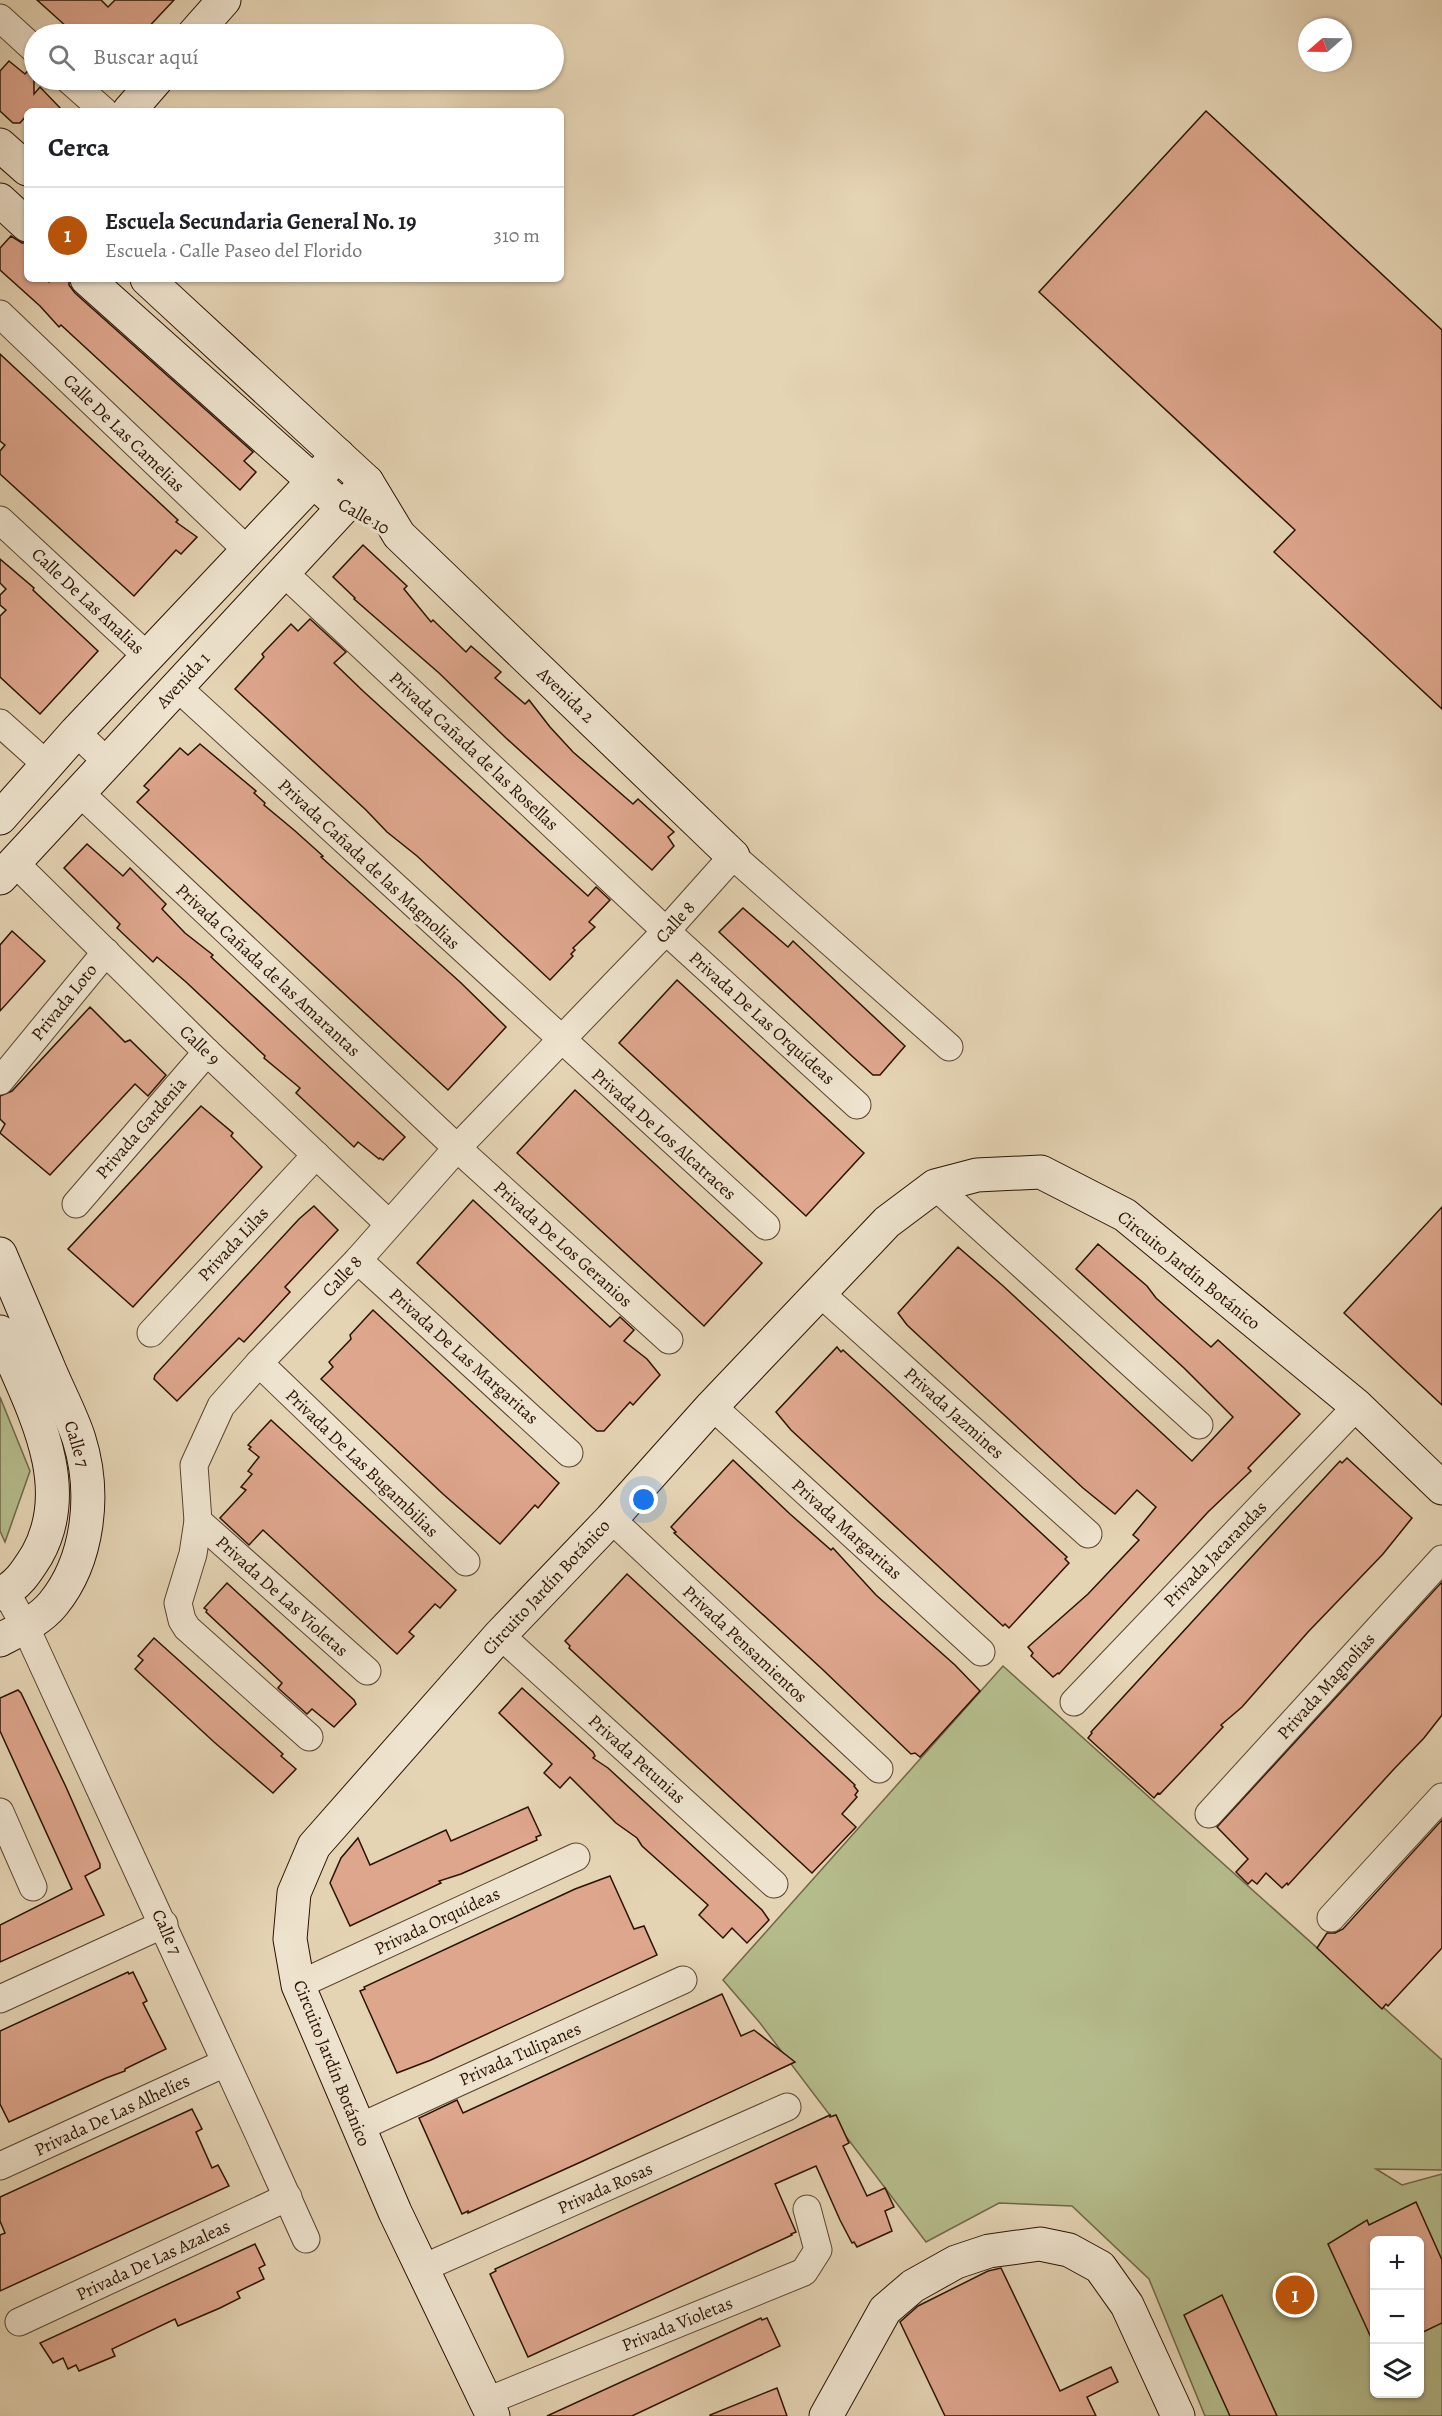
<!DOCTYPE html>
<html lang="es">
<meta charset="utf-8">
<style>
:root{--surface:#fff;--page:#f2f2f2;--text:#202124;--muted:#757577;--line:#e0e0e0;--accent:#b45309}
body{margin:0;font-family:Alegreya,serif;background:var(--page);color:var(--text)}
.controls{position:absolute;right:18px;bottom:18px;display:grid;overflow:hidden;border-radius:9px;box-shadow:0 2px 4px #0004}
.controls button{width:54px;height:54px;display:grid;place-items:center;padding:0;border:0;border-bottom:2px solid var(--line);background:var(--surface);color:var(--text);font:30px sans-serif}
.compass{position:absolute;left:1298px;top:18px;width:54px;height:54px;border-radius:50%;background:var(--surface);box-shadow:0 2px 4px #0004;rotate:250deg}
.you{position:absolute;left:644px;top:1500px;width:21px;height:21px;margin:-15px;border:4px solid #fff;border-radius:50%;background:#1a73e8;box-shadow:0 0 0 9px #1a73e833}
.badge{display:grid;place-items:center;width:39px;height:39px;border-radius:50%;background:var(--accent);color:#fff;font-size:20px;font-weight:700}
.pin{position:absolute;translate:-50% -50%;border:3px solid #fff;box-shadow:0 2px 6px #0006}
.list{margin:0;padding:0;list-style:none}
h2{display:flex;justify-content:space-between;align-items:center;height:78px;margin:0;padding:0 24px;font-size:26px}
h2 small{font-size:20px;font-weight:400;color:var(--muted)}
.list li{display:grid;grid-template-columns:39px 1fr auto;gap:18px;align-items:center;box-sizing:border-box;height:96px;padding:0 24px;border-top:2px solid var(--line)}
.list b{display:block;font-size:22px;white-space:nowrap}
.list p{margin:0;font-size:20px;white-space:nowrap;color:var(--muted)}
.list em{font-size:20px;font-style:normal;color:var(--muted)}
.icon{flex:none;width:33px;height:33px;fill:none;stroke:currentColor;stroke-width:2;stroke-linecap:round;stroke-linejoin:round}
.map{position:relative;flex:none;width:1442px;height:2416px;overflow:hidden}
.search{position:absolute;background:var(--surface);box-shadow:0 2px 4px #0004;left:24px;top:24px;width:540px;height:66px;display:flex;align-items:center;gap:15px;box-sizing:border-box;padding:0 21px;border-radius:33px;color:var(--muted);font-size:22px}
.panel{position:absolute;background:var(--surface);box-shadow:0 2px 4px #0004;left:24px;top:108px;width:540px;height:174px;border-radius:9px}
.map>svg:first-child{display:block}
.green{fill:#b5bc8c;stroke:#706747;stroke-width:1.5;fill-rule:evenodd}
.building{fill:#dea68d;stroke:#2b1202;stroke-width:1.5}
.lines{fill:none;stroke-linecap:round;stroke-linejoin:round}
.street-casing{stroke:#5a422e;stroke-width:29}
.secondary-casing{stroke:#2b1202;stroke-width:35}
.street{stroke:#eee3ce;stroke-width:27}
.secondary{stroke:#eee3ce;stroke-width:33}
.labels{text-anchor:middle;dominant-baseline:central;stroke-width:6;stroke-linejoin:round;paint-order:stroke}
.street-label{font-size:18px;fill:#2b1202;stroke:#eee3ce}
</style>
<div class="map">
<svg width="1442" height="2416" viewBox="0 0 1442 2416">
<rect width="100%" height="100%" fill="#e5d4b4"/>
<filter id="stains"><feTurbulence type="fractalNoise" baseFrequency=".00333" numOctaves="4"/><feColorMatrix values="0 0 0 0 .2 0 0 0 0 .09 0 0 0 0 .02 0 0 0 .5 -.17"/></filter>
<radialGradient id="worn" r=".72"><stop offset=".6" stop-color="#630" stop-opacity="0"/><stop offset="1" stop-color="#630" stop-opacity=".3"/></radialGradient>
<g class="green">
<path d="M0,1397L30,1471L5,1542L0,1531Z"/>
<path d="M1003,1666L1442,2060V2170L1376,2169L1402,2185L1442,2174V2416H1205L1149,2279L1072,2206L999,2203L926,2242L760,2023L723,1980ZM1374,2240H1420V2394H1374Z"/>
</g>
<g class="building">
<path d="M37,0H101L108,7L115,0H174L142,34H60L67,27Z"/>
<path d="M9,61L25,74L34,64V94L40,87L63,111H27V115L20,123H13L0,111V71Z"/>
<path d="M1206,111L1442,330V709L1274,552L1295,530L1039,292Z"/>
<path d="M11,236L22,243H27V279H46L49,282L52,279H69V285L75,293L253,452L244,461L256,472L240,490L61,325L59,327L40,306L0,270V248Z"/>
<path d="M0,354L178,520L176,522L197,537L181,554L176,550L134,596L0,474V451L5,445L0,441Z"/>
<path d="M363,545L407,586L404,589L431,622L433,620L466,652L471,646L479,653L501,672L495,678L525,704L529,700L550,727L573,752L633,804L638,799L674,832L668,837L674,846L652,870L506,738L439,673L354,599L355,598L333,577Z"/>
<path d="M0,559L34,588L33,590L98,651L40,714L0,677V616L6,610L0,605V595L6,589L0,583Z"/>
<path d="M310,619L346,652L334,663L363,691L588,896L596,887L610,900L589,922L595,927L573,948L575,950L571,954L573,956L550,980L417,856L387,832L366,810L235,689L264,657L262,654L291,624L298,631Z"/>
<path d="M200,744L256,791L254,793L265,803L264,805L294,830L323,856L321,857L460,982L506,1027L448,1090L137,802L149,790L144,786L180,748L188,755Z"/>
<path d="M87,844L123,876L130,868L166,904L162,909L185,933L213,955L211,957L405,1137L383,1160L380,1158L379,1159L358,1142L354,1147L296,1093L300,1088L264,1058L265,1056L186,982L157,957L153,962L117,928L120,924L64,868Z"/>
<path d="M743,908L788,947L793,941L905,1046L880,1075H873L853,1057L719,932Z"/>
<path d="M12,931L45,961L0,1011V945Z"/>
<path d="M677,980L864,1153L806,1216L619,1043Z"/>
<path d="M90,1007L125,1042L130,1040L166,1075L148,1096L135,1084L50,1175L0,1133L5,1124L0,1119V1096L12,1091Z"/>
<path d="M575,1090L762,1263L704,1326L517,1153Z"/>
<path d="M201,1106L233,1133L231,1136L262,1167L133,1307L68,1249Z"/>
<path d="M473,1200L610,1327L620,1317L634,1330L624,1341L647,1359L660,1375L633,1405L630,1402L604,1431H597L592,1427L417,1263Z"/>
<path d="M314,1206L338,1230L285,1287L290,1292L244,1342L239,1338L177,1401L154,1379L155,1375L299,1219Z"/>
<path d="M1442,1207V1405L1344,1313Z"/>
<path d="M1098,1244L1147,1286L1156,1298L1195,1333L1211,1347L1218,1340L1300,1414L1248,1468L1251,1471L1208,1512L1059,1674L1058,1673L1053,1677L1031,1656L1033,1653L1028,1647L1088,1594L1139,1540L1133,1535L1156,1507L1137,1490L1115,1514L1083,1488L975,1388L907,1325L898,1313L958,1247L1002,1285L1192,1461L1233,1417L1184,1368L1076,1269Z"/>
<path d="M373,1310L559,1483L538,1508L535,1505L500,1544L443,1494L321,1379L333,1367L329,1362L351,1339L350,1335Z"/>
<path d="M837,1347L841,1352L843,1350L888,1391L1067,1557L1065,1559L1069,1563L1009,1628L1005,1624L1003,1626L791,1430L776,1412Z"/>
<path d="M271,1420L456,1590L440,1608L435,1604L409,1632L414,1636L397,1654L263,1530L249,1545L220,1518L246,1490L241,1487L252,1474L248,1471L259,1457L249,1449L251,1447L248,1445Z"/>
<path d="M1347,1458L1412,1518L1383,1554L1308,1632L1242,1707L1221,1725L1223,1727L1180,1773L1160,1794L1158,1793L1154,1798L1088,1738L1092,1733L1091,1732L1290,1515L1340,1461L1342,1463Z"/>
<path d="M733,1460L790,1514L831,1550L833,1548L876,1595L955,1665L980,1691L920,1757L915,1753L911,1754L821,1668L674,1533L676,1532L671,1527Z"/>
<path d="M627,1574L855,1785L854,1786L858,1791L855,1795L857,1797L842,1814L856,1827L812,1873L569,1648L570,1646L565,1641Z"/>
<path d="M1442,1582V1715L1424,1738L1394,1769L1288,1885L1287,1883L1282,1888L1266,1873L1257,1884L1252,1880L1248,1884L1236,1872L1248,1859L1217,1827Z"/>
<path d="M227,1583L354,1700L356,1704L334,1727L312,1709L307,1714L278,1688L282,1683L206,1612L207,1610L204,1608Z"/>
<path d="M154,1638L283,1754L281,1756L296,1769L273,1793L214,1742L135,1669L143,1660L138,1656Z"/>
<path d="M522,1688L593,1752L595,1756L593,1758L608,1768L762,1910L769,1920L747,1943L732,1928L723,1938L699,1915L708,1905L642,1846L637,1838L616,1823L570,1777L560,1788L544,1773L552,1764L499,1713Z"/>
<path d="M18,1690L21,1693L66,1787L100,1864V1868L85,1876L104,1915L0,1962V1925L72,1889L0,1731V1698Z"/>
<path d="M528,1807L541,1835L536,1837L537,1840L461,1874L439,1881L441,1883L350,1926L330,1883L341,1858L358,1838L370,1865L446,1830L451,1841Z"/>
<path d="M1442,1820V1948L1388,2006L1386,2004L1382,2009L1317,1948L1327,1933H1335L1343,1929Z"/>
<path d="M610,1876L634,1929L644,1926L657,1955L431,2060L397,2073L360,1991L365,1989L364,1987L575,1889Z"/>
<path d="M128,1972L129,1974L133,1972L147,2001L143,2003L166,2049L129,2067L125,2069V2071L106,2078L9,2122L0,2104V2031Z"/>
<path d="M722,1994L741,2036L754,2030L795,2062L583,2161L468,2213V2211L462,2214L419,2118L457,2100L463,2113Z"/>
<path d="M192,2109L202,2129L196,2132L212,2168L218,2165L229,2186L0,2291V2235L5,2233L0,2221V2197Z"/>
<path d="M830,2115V2117L836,2115L849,2143L843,2146L867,2196L885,2188L894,2207L885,2211L892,2231L857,2247L854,2242L852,2243L840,2220L816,2166L775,2184L796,2232L791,2234L792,2235L528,2357L490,2274L496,2271L495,2269Z"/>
<path d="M1416,2202L1442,2260V2323L1419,2334V2241H1374V2344L1328,2244L1367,2220L1369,2225Z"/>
<path d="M255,2244L265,2265L259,2268L264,2279L237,2292L240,2298L220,2308L178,2326L175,2319L112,2349L115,2356L79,2371L76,2365L68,2369L63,2358L53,2363L40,2343Z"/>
<path d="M1001,2268L1060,2391L1111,2367L1118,2382L1087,2397L1096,2416H945L900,2322L918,2306L988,2271Z"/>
<path d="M1222,2295L1277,2416H1230L1184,2315Z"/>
<path d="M761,2318L762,2320L767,2318L780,2346L632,2416H547Z"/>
<path d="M777,2388L787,2416H710V2415Z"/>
</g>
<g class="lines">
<g class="street-casing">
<g id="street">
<path d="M0,18L34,49"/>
<path d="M69,80L104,111"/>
<path d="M0,314L248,551"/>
<path d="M0,520L149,658"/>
<path d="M282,571L666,931L857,1105"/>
<path d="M177,687L766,1226"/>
<path d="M0,723L47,765"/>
<path d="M76,732L106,761"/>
<path d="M79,792L457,1148L669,1340"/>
<path d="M14,862L207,1052L389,1224"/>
<path d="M0,1081L106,952"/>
<path d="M935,1186L1199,1425"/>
<path d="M76,1204L207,1052"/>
<path d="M358,1260L569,1453"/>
<path d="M820,1293L1088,1534"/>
<path d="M151,1333L316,1155"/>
<path d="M259,1363L466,1562"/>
<path d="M712,1406L981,1652"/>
<path d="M611,1519L879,1769"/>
<path d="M198,1521L367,1671"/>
<path d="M6,1592L25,1626C120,1830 214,2034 306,2239"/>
<path d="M500,1635L774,1884"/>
<path d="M1074,1702L1357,1406"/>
<path d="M309,1737L187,1628L182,1620L178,1603L193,1554L198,1521L194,1465L221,1406L259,1363L358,1260L457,1148L666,931L733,856L949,1047"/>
<path d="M0,1812L33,1887"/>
<path d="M1209,1814L1442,1559"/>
<path d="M1331,1918L1442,1797"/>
<path d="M298,1985L576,1857"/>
<path d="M0,1999L164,1924"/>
<path d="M358,2128L683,1980"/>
<path d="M0,2166L225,2063"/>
<path d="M423,2268L787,2107"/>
<path d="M19,2322L288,2197"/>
<path d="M485,2402L804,2272L818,2250L807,2209"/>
</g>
</g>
<g class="secondary-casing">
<g id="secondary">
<path d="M194,34L224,0"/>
<path d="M129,111L156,80"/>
<path d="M0,145L27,169"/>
<path d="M0,200L27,225"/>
<path d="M87,279L330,496"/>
<path d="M147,279L367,482L399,535L733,856"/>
<path d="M0,818L76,732L338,455"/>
<path d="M0,878L367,482"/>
<path d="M0,1254C16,1291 31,1327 47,1364C57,1389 71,1414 79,1439C96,1493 89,1560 53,1604C40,1620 17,1631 0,1640"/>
<path d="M0,1332C28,1401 78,1482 37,1555C27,1571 18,1586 0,1594"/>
<path d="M493,2416L395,2212L298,1985L290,1939L294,1893L314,1846L500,1635L611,1519L712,1406L887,1222L935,1186L977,1175L1041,1172L1125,1215L1357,1406L1442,1488"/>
<path d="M826,2416L885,2310L913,2286L956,2262L989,2251L1040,2244L1069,2250L1100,2267L1127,2305L1178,2416"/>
</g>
</g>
<use href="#street" class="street"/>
<use href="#secondary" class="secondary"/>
</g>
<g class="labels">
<g class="street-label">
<text transform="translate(124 433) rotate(44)">Calle De Las Camelias</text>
<text transform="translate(364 516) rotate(29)">Calle 10</text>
<text transform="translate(88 601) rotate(43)">Calle De Las Analias</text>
<text transform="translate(183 680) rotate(-47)">Avenida 1</text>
<text transform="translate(566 695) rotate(44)">Avenida 2</text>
<text transform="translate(474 751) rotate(43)">Privada Cañada de las Rosellas</text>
<text transform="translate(369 864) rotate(43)">Privada Cañada de las Magnolias</text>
<text transform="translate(675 922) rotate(-48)">Calle 8</text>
<text transform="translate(268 970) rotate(43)">Privada Cañada de las Amarantas</text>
<text transform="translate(64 1002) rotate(-51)">Privada Loto</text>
<text transform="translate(762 1018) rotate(42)">Privada De Las Orquídeas</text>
<text transform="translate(200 1045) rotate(44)">Calle 9</text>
<text transform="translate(141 1128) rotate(-49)">Privada Gardenia</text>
<text transform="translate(664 1134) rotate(42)">Privada De Los Alcatraces</text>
<text transform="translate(233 1244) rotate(-47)">Privada Lilas</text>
<text transform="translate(563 1244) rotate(42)">Privada De Los Geranios</text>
<text transform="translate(1189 1270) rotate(39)">Circuito Jardín Botánico</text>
<text transform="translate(342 1276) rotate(-47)">Calle 8</text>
<text transform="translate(464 1356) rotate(42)">Privada De Las Margaritas</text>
<text transform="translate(954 1413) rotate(42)">Privada Jazmines</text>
<text transform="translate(77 1444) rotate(73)">Calle 7</text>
<text transform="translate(362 1463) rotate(44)">Privada De Las Bugambilias</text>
<text transform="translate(847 1529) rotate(42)">Privada Margaritas</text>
<text transform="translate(1215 1554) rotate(-46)">Privada Jacarandas</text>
<text transform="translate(546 1587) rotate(-47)">Circuito Jardín Botánico</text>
<text transform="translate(282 1596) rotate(42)">Privada De Las Violetas</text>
<text transform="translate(745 1644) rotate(43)">Privada Pensamientos</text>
<text transform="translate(1326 1686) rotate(-48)">Privada Magnolias</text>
<text transform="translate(637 1759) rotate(42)">Privada Petunias</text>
<text transform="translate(437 1921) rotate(-25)">Privada Orquídeas</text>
<text transform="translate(167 1932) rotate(66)">Calle 7</text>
<text transform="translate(520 2054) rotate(-24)">Privada Tulipanes</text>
<text transform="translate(332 2063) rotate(68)">Circuito Jardín Botánico</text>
<text transform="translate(112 2115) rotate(-25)">Privada De Las Alhelíes</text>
<text transform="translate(605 2188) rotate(-24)">Privada Rosas</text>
<text transform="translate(153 2260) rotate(-25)">Privada De Las Azaleas</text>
<text transform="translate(677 2324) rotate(-22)">Privada Violetas</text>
</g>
</g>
<rect width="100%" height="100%" filter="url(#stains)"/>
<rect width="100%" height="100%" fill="url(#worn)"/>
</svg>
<div class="controls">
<button>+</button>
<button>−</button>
<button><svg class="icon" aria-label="layers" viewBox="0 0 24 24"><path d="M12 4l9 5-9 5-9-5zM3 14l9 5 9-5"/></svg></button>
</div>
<svg class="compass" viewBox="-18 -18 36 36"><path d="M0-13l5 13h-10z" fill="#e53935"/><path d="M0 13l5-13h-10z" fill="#757577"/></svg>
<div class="you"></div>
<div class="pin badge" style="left:1295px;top:2295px">1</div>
<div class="search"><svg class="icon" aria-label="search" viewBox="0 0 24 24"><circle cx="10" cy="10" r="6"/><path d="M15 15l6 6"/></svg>Buscar aquí</div>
<section class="panel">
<h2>Cerca<small></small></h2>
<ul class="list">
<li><span class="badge">1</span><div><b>Escuela Secundaria General No. 19</b><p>Escuela · Calle Paseo del Florido</p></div><em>310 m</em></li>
</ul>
</section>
</div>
